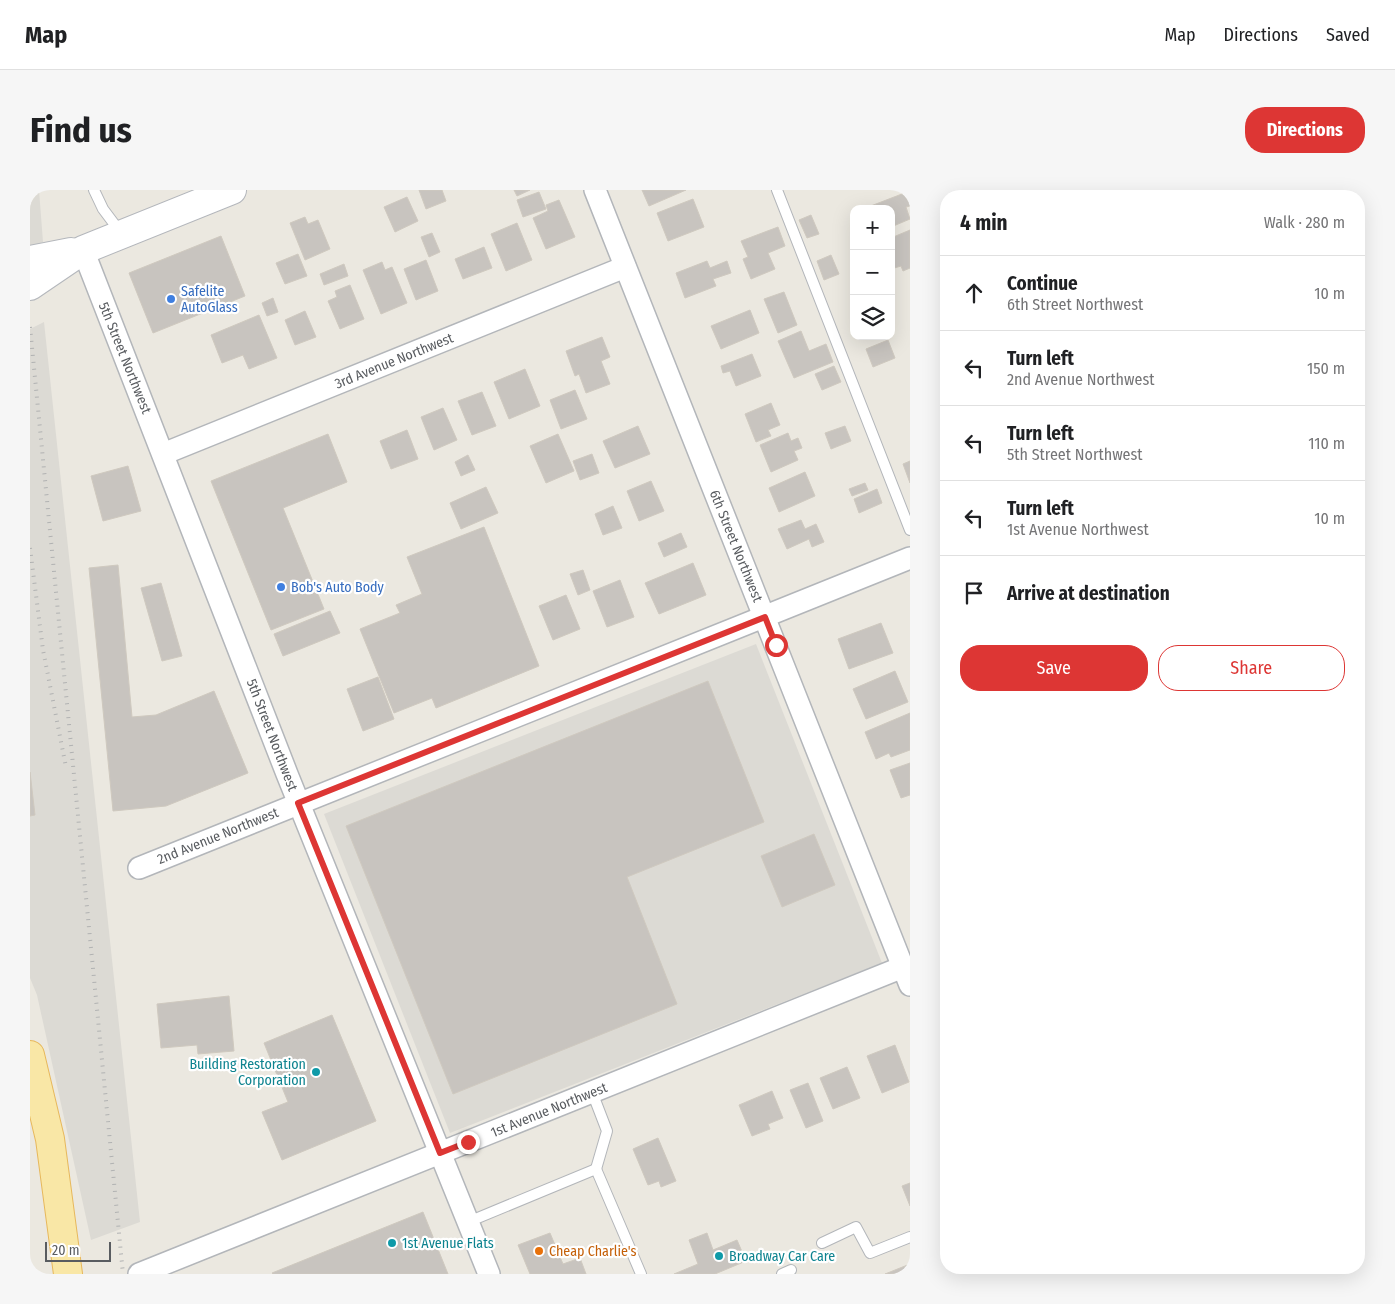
<!DOCTYPE html>
<meta charset="utf-8">
<style>
:root{--surface:#fff;--page:#f6f6f6;--text:#202124;--muted:#757577;--line:#e0e0e0;--accent:#dd3634}
body{margin:0;font-family:"Fira Sans Condensed",sans-serif;background:var(--page);color:var(--text)}
.controls{position:absolute;right:15px;top:15px;display:grid;overflow:hidden;border-radius:10px;box-shadow:0 5px 20px #0002}
.controls button{width:45px;height:45px;display:grid;place-items:center;padding:0;border:0;border-bottom:1px solid var(--line);background:var(--surface);color:var(--text);font:25px sans-serif}
.scale{position:absolute;left:15px;bottom:12px;width:66px;box-sizing:border-box;padding-left:5px;border:2px solid #595c60;border-top:0;font-size:14px;line-height:18px;white-space:nowrap;color:#595c60;-webkit-text-stroke:4px #fff;paint-order:stroke}
.stop{position:absolute;width:15px;height:15px;margin:-11px;border:4px solid #dd3634;border-radius:50%;background:#fff}
.stop.end{background:#dd3634;border-color:#fff;box-shadow:0 1px 5px #0008}
.list{margin:0;padding:0;list-style:none}
h2{display:flex;justify-content:space-between;align-items:center;height:65px;margin:0;padding:0 20px;font-size:21px}
h2 small{font-size:16px;font-weight:400;color:var(--muted)}
.list li{display:grid;grid-template-columns:32px 1fr auto;gap:15px;align-items:center;box-sizing:border-box;height:75px;padding:0 20px;border-top:1px solid var(--line)}
.list b{display:block;font-size:19px;white-space:nowrap}
.list p{margin:0;font-size:16px;white-space:nowrap;color:var(--muted)}
.list em{font-size:16px;font-style:normal;color:var(--muted)}
.actions{display:flex;gap:10px;padding:15px 20px}
.actions a{flex:1;padding:11px 0;border:1px solid var(--accent);border-radius:20px;text-align:center;font-size:18px;color:var(--accent)}
.actions .main{background:var(--accent);color:#fff}
.icon{flex:none;width:28px;height:28px;fill:none;stroke:currentColor;stroke-width:2;stroke-linecap:round;stroke-linejoin:round}
.map{position:relative;flex:none;width:880px;height:1084px;overflow:hidden;border-radius:20px}
header{display:flex;align-items:center;gap:30px;box-sizing:border-box;height:70px;padding:0 25px;background:var(--surface);border-bottom:1px solid var(--line)}
header strong{font-size:24px}
nav{display:flex;gap:28px;margin-inline-start:auto;font-size:18px}
.intro{display:flex;align-items:center;justify-content:space-between;box-sizing:border-box;height:120px;padding:0 30px}
h1{margin:0;font-size:35px}
.button{padding:12px 22px;border-radius:20px;background:var(--accent);color:#fff;font-size:18px;font-weight:700}
main{display:flex;gap:30px;padding:0 30px}
aside{flex:1;background:var(--surface);border-radius:20px;box-shadow:0 5px 20px #0002}
.map>svg:first-child{display:block}
.industrial{fill:#dcdad4}
.building{fill:#c8c4bf;stroke:#cfc9bf}
.lines{fill:none;stroke-linecap:round;stroke-linejoin:round}
.lane-casing{stroke:#b3b6ba;stroke-width:12}
.street-casing{stroke:#b3b6ba;stroke-width:24}
.secondary-casing{stroke:#b4b7bc;stroke-width:30}
.primary-casing{stroke:#e7b85c;stroke-width:30}
.lane{stroke:#fff;stroke-width:10}
.street{stroke:#fff;stroke-width:21}
.secondary{stroke:#fff;stroke-width:28}
.primary{stroke:#f9e7a6;stroke-width:28}
.rail{stroke:#b1b2b2;stroke-width:4;stroke-dasharray:1 6;stroke-linecap:butt}
.route{stroke:#dd3634;stroke-width:6}
.shop-dot{fill:#3f7fe0;stroke:#fff;stroke-width:2}
.culture-dot{fill:#0f9aa8;stroke:#fff;stroke-width:2}
.food-dot{fill:#e8710a;stroke:#fff;stroke-width:2}
.labels{text-anchor:middle;dominant-baseline:central;stroke-width:4.5;stroke-linejoin:round;paint-order:stroke}
.shop-label{font-size:14px;fill:#366cbe;stroke:#fff;text-anchor:start}
.street-label{font-size:14px;fill:#595c60;stroke:#fff}
.culture-label{font-size:14px;fill:#0d838f;stroke:#fff;text-anchor:start}
.food-label{font-size:14px;fill:#c56008;stroke:#fff;text-anchor:start}
</style>
<header>
<strong>Map</strong>
<nav><a>Map</a><a>Directions</a><a>Saved</a></nav>
</header>
<div class="intro"><h1>Find us</h1><a class="button">Directions</a></div>
<main>
<div class="map">
<svg width="880" height="1084" viewBox="0 0 880 1084">
<rect width="100%" height="100%" fill="#ebe8e0"/>
<g class="industrial">
<path d="M0,0H9L13,52L0,57Z"/>
<path d="M14,132L110,1032L61,1050L7,805L0,788V139Z"/>
<path d="M726,454L852,773L420,943L294,624Z"/>
</g>
<g class="building">
<path d="M389,0H412L416,11L396,19Z"/>
<path d="M484,0H500L487,6Z"/>
<path d="M612,0H656L619,16Z"/>
<path d="M509,2L516,19L493,27L487,10Z"/>
<path d="M877,2L880,16L876,17L880,29L861,37V19H833Z"/>
<path d="M377,7L388,31L365,42L354,17Z"/>
<path d="M663,9L674,37L638,51L627,23Z"/>
<path d="M529,10L545,47L516,59L503,28L518,21L516,15Z"/>
<path d="M781,25L789,44L777,48L769,30Z"/>
<path d="M275,27L278,34L288,30L300,59L275,70L260,33Z"/>
<path d="M487,33L502,70L476,81L461,44Z"/>
<path d="M748,37L755,56L738,63L745,79L721,89L713,69L718,67L711,51Z"/>
<path d="M880,40V78L873,81L871,76L861,79V59L864,58L861,48Z"/>
<path d="M402,43L410,62L399,67L391,47Z"/>
<path d="M191,46L215,106L123,143L99,83Z"/>
<path d="M454,57L462,78L433,89L425,69Z"/>
<path d="M268,64L277,86L255,94L246,73Z"/>
<path d="M801,65L809,84L794,90L787,71Z"/>
<path d="M396,70L408,101L386,110L374,79Z"/>
<path d="M677,71L680,78L697,71L701,83L683,89L686,96L655,108L646,83Z"/>
<path d="M352,72L355,80L362,77L377,113L351,124L333,80Z"/>
<path d="M314,74L318,86L294,95L290,84Z"/>
<path d="M320,95L334,129L310,139L298,111L307,107L305,101Z"/>
<path d="M754,102L767,135L748,143L734,109Z"/>
<path d="M243,108L248,122L237,126L232,113Z"/>
<path d="M720,120L729,143L691,159L681,136Z"/>
<path d="M275,121L286,147L265,155L255,130Z"/>
<path d="M229,125L247,168L219,179L213,165L192,173L181,145Z"/>
<path d="M771,141L779,161L796,154L803,172L764,188L748,151Z"/>
<path d="M572,147L580,167L571,171L580,194L556,203L549,184L545,186L536,161Z"/>
<path d="M858,150L865,168L843,177L836,159Z"/>
<path d="M722,164L731,186L706,196L700,181L693,183L691,176Z"/>
<path d="M804,176L811,192L792,200L785,184Z"/>
<path d="M495,179L510,216L479,229L464,192Z"/>
<path d="M545,200L557,229L531,239L520,210Z"/>
<path d="M452,202L466,236L442,245L428,211Z"/>
<path d="M741,213L750,235L738,240L741,246L726,252L715,224Z"/>
<path d="M413,218L427,250L404,260L391,227Z"/>
<path d="M608,236L620,264L585,278L573,251Z"/>
<path d="M815,236L821,251L801,259L795,243Z"/>
<path d="M377,240L388,269L361,279L350,251Z"/>
<path d="M758,243L761,251L768,248L772,258L764,261L768,270L741,282L730,255Z"/>
<path d="M298,244L317,292L253,318L294,419L241,440L181,291Z"/>
<path d="M528,244L544,281L516,293L500,256Z"/>
<path d="M562,264L569,283L550,290L543,271Z"/>
<path d="M438,265L445,280L431,286L425,272Z"/>
<path d="M880,271V293L873,274Z"/>
<path d="M98,276L111,321L73,331L61,286Z"/>
<path d="M775,282L785,306L749,322L739,298Z"/>
<path d="M621,291L634,321L609,331L597,301Z"/>
<path d="M835,293L838,300L822,306L819,299Z"/>
<path d="M456,297L468,323L431,339L420,313Z"/>
<path d="M847,299L852,313L829,323L824,309Z"/>
<path d="M583,316L592,338L573,345L565,324Z"/>
<path d="M771,330L775,339L786,334L794,352L782,357L779,349L757,359L748,339Z"/>
<path d="M454,337L509,476L406,518L402,508L364,523L330,439L370,423L366,415L392,404L377,367Z"/>
<path d="M651,343L657,357L634,367L628,353Z"/>
<path d="M663,373L676,405L629,424L615,393Z"/>
<path d="M88,375L102,527L126,525L184,501L218,583L136,616L83,621L59,378Z"/>
<path d="M553,380L560,400L548,405L540,384Z"/>
<path d="M590,390L604,427L577,437L563,401Z"/>
<path d="M131,393L152,466L132,471L111,398Z"/>
<path d="M536,405L550,439L523,450L509,416Z"/>
<path d="M300,421L310,443L253,466L244,444Z"/>
<path d="M851,433L863,463L819,479L808,449Z"/>
<path d="M865,481L878,512L836,529L823,499Z"/>
<path d="M348,487L364,529L333,541L317,499Z"/>
<path d="M678,491L734,632L597,687L647,814L423,904L316,636Z"/>
<path d="M880,523V560L861,567L859,563L846,569L835,542Z"/>
<path d="M880,573V605L871,608L860,580Z"/>
<path d="M0,582L5,625L0,626Z"/>
<path d="M784,644L805,695L752,717L731,666Z"/>
<path d="M199,806L204,861L168,864L167,855L131,858L127,814Z"/>
<path d="M302,825L346,931L252,970L232,922L258,912L234,853Z"/>
<path d="M865,855L879,892L852,903L837,866Z"/>
<path d="M817,877L830,908L803,919L790,888Z"/>
<path d="M778,893L793,931L776,938L760,900Z"/>
<path d="M742,901L753,928L738,934L740,939L722,946L709,915Z"/>
<path d="M628,948L646,991L631,997L629,991L618,995L603,959Z"/>
<path d="M880,993V1016L872,996Z"/>
<path d="M393,1022L418,1084H243L242,1083Z"/>
<path d="M520,1043L533,1074L550,1068L556,1084H500L488,1055Z"/>
<path d="M677,1043L683,1060L707,1050L716,1071L685,1084H644L668,1074L659,1050Z"/>
<path d="M880,1074V1084H855Z"/>
</g>
<g class="lines">
<g class="lane-casing">
<g id="lane">
<path d="M64,0L73,19L91,43"/>
<path d="M747,0L880,340"/>
<path d="M562,902L577,941L566,979"/>
<path d="M438,1032L566,979L611,1084"/>
<path d="M792,1053L826,1037L840,1063L880,1047"/>
<path d="M752,1084L761,1080"/>
</g>
</g>
<g class="street-casing">
<g id="street">
<path d="M565,0L880,795"/>
<path d="M53,60L257,584L459,1084"/>
<path d="M133,264L595,77"/>
<path d="M109,678L880,368"/>
<path d="M109,1084L873,777"/>
</g>
</g>
<g class="secondary-casing">
<g id="secondary">
<path d="M0,70L41,62"/>
<path d="M0,96L53,60L202,0"/>
</g>
</g>
<g class="primary-casing">
<path id="primary" d="M0,865L20,949L38,1084"/>
</g>
<use href="#lane" class="lane"/>
<use href="#street" class="street"/>
<use href="#secondary" class="secondary"/>
<use href="#primary" class="primary"/>
<g class="rail">
<path d="M0,137L93,1084"/>
<path d="M0,358L13,460L36,577"/>
</g>
</g>
<g class="lines">
<path class="route" d="M438,952L410,963L268,613L735,427L746,455"/>
</g>
<g class="shop-dot">
<circle cx="141" cy="109" r="5"/>
<circle cx="251" cy="397" r="5"/>
</g>
<g class="culture-dot">
<circle cx="286" cy="882" r="5"/>
<circle cx="362" cy="1053" r="5"/>
<circle cx="689" cy="1066" r="5"/>
</g>
<circle class="food-dot" cx="509" cy="1061" r="5"/>
<g class="labels">
<g class="shop-label">
<text x="151" y="101">Safelite<tspan x="151" dy="16">AutoGlass</tspan></text>
<text x="261" y="397">Bob's Auto Body</text>
</g>
<g class="street-label">
<text transform="translate(95 168) rotate(68)">5th Street Northwest</text>
<text transform="translate(364 171) rotate(-22)">3rd Avenue Northwest</text>
<text transform="translate(706 356) rotate(68)">6th Street Northwest</text>
<text transform="translate(242 545) rotate(69)">5th Street Northwest</text>
<text transform="translate(188 646) rotate(-22)">2nd Avenue Northwest</text>
<text transform="translate(519 920) rotate(-22)">1st Avenue Northwest</text>
</g>
<g class="culture-label">
<text x="276" y="874" text-anchor="end">Building Restoration<tspan x="276" dy="16">Corporation</tspan></text>
<text x="372" y="1053">1st Avenue Flats</text>
<text x="699" y="1066">Broadway Car Care</text>
</g>
<g class="food-label">
<text x="519" y="1061">Cheap Charlie's</text>
</g>
</g>
</svg>
<div class="controls">
<button>+</button>
<button>−</button>
<button><svg class="icon" aria-label="layers" viewBox="0 0 24 24"><path d="M12 4l9 5-9 5-9-5zM3 14l9 5 9-5"/></svg></button>
</div>
<div class="scale">20 m</div>
<div class="stop" style="left:746px;top:455px"></div>
<div class="stop end" style="left:438px;top:952px"></div>
</div>
<aside>
<h2>4 min<small>Walk · 280 m</small></h2>
<ul class="list">
<li><svg class="icon" aria-label="ahead" viewBox="0 0 24 24"><path d="M12 20V5M6 11l6-6 6 6"/></svg><div><b>Continue</b><p>6th Street Northwest</p></div><em>10 m</em></li>
<li><svg class="icon" aria-label="left" viewBox="0 0 24 24"><path d="M17 20v-9H6M10 6l-5 5 5 5"/></svg><div><b>Turn left</b><p>2nd Avenue Northwest</p></div><em>150 m</em></li>
<li><svg class="icon" aria-label="left" viewBox="0 0 24 24"><path d="M17 20v-9H6M10 6l-5 5 5 5"/></svg><div><b>Turn left</b><p>5th Street Northwest</p></div><em>110 m</em></li>
<li><svg class="icon" aria-label="left" viewBox="0 0 24 24"><path d="M17 20v-9H6M10 6l-5 5 5 5"/></svg><div><b>Turn left</b><p>1st Avenue Northwest</p></div><em>10 m</em></li>
<li><svg class="icon" aria-label="arrive" viewBox="0 0 24 24"><path d="M6 21V4h12l-3 4 3 4H6"/></svg><div><b>Arrive at destination</b></div></li>
</ul>
<div class="actions"><a class="main">Save</a><a>Share</a></div>
</aside>
</main>
